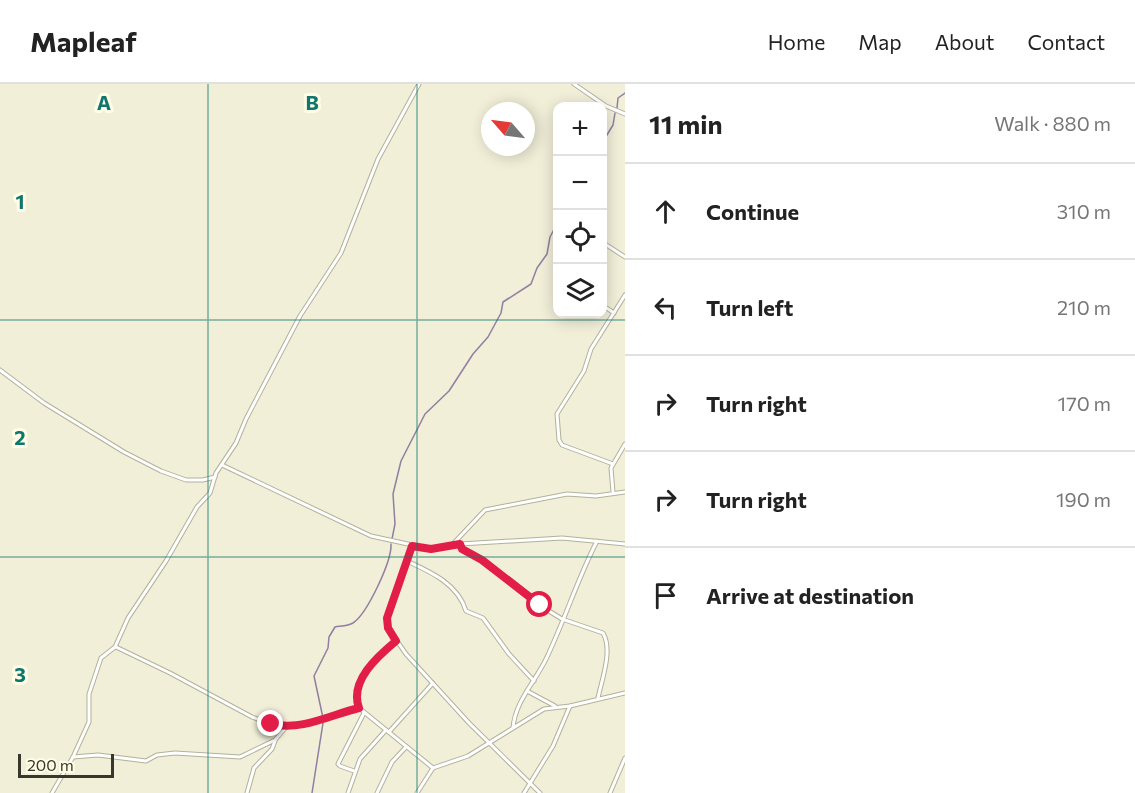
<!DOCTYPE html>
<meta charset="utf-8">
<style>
:root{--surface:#fff;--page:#f6f6f6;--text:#222;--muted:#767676;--line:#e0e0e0}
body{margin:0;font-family:Commissioner,sans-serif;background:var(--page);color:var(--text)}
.controls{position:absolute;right:18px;top:18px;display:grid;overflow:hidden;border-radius:12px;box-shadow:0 3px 15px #0003}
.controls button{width:54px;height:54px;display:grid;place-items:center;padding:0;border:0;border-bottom:2px solid var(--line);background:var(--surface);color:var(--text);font:30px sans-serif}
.compass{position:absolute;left:481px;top:18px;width:54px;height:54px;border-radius:50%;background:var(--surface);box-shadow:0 3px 15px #0003;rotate:298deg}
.scale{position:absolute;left:18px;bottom:15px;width:96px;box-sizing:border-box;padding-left:6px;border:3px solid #37372e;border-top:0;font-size:16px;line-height:21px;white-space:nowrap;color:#37372e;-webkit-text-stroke:4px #fffde5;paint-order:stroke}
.stop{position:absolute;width:18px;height:18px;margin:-14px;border:4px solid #e11d48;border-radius:50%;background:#fff}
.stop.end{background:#e11d48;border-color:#fff;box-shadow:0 2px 6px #0008}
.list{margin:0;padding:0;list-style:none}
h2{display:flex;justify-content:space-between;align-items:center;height:78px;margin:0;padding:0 24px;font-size:26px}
h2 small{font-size:20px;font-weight:400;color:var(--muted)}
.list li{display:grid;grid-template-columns:39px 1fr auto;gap:18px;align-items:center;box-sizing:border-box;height:96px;padding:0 24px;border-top:2px solid var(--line)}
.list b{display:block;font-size:22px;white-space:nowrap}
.list em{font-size:20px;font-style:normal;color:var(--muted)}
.icon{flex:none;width:33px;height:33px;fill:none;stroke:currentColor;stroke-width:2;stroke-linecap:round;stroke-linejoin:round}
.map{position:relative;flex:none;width:625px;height:709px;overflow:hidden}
header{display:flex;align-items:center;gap:36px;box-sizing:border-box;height:84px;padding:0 30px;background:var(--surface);border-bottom:2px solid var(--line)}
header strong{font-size:28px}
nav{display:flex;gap:33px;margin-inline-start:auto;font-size:21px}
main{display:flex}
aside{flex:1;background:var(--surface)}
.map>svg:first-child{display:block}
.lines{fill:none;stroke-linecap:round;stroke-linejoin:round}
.stream{stroke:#917ea2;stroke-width:1.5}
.street-casing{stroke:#b3b19b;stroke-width:5}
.street{stroke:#fff;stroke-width:3}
.route{stroke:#e11d48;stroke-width:8}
.grid{fill:none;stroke:#0f766e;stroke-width:1.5;stroke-opacity:0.55}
.grid-label{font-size:20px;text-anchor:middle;font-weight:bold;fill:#0f766e;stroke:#fffde5;stroke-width:6;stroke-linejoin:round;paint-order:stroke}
</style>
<header>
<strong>Mapleaf</strong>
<nav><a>Home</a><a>Map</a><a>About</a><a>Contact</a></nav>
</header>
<main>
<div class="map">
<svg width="625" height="709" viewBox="0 0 625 709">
<rect width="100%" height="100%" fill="#f1efd8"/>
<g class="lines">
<g class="stream">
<path d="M617,24L618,14L625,9"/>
<path d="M602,59L613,41L615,29"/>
<path d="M392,455L395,440L393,410L401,377L425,330L449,307L473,270L488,253L501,229L503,218L531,200L537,184L547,170L550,153L558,138"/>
<path d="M323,634L314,592L328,564L329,553L335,543C341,542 348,542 353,539C367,530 392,477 391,460"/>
<path d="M312,709L323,639"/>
</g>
<g class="street-casing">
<g id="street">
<path d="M574,0L606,22L625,30"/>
<path d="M602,158L625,173"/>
<path d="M602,221L614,229"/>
<path d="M0,286L44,319L124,368L161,387L186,396H203L215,393"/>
<path d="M613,380L562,361L559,356L557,330L584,287L591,265L625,211"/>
<path d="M222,381L371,452L431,465L452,461L485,426L567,410L596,412L625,408"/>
<path d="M613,408L611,384L625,360"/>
<path d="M460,460L462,466L482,476L544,524L562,535L603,549C613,566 602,595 598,614"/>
<path d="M460,460L562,454L625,460"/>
<path d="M412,462L388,528V544L406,570L469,639L540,709"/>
<path d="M407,477C431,488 458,500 466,527L483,534L509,570L534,597"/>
<path d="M396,557C378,572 349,597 359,624L433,684L468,672L544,625L570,622L625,609"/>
<path d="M116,563L170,589L252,633L271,640L286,643L292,640L310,639L359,624"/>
<path d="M527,607L555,622"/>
<path d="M513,644C515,617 536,597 547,573C565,535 578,494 597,457"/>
<path d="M389,648L433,599"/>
<path d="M73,673L98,671L146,677L157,671L175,669L240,673L275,656L286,643"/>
<path d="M354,687L340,682L338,680L364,629"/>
<path d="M52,709L73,673L89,638V610L101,574L115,563L128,534L166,477L197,423L210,409L216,389L236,359L246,335L300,232L341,169L378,75L419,0"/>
<path d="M247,709L254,684L272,665L275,657"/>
<path d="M348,709L360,675L386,646"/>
<path d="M377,709L392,678L406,663"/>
<path d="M417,709L433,684"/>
<path d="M524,709L553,662L570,622"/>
<path d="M610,709L625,674"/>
</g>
</g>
<use href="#street" class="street"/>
</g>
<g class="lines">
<path class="route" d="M271,640C302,647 330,631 359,624C349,597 378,572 396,557L388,544L387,534L412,462L431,465L460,460L462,465L482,476L540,521"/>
</g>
<path class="grid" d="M208,0V709M417,0V709M0,236H625M0,473H625"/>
<g class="grid-label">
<text x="104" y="26">A</text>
<text x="312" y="26">B</text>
<text x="20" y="125">1</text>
<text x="20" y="361">2</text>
<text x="20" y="598">3</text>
</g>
</svg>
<div class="controls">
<button>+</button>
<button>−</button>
<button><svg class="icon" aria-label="locate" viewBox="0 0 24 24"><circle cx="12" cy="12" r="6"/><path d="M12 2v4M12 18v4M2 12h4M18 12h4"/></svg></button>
<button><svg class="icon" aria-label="layers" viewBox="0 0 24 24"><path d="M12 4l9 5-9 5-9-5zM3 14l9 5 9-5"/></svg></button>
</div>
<svg class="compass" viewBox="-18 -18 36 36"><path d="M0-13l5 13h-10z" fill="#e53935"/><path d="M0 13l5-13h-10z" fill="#767676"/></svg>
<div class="scale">200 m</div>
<div class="stop" style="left:540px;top:521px"></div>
<div class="stop end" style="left:271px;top:640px"></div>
</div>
<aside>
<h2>11 min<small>Walk · 880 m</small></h2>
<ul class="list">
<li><svg class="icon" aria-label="ahead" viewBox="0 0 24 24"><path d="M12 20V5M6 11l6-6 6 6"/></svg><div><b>Continue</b></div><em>310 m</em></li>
<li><svg class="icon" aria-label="left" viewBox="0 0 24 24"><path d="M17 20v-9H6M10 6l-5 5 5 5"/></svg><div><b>Turn left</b></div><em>210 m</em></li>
<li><svg class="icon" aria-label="right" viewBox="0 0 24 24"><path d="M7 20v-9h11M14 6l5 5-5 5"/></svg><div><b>Turn right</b></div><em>170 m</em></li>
<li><svg class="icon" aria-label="right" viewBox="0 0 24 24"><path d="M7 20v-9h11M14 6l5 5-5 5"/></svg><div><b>Turn right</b></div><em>190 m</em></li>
<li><svg class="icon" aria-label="arrive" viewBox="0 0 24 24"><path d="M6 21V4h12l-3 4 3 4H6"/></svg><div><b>Arrive at destination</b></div></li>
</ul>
</aside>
</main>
